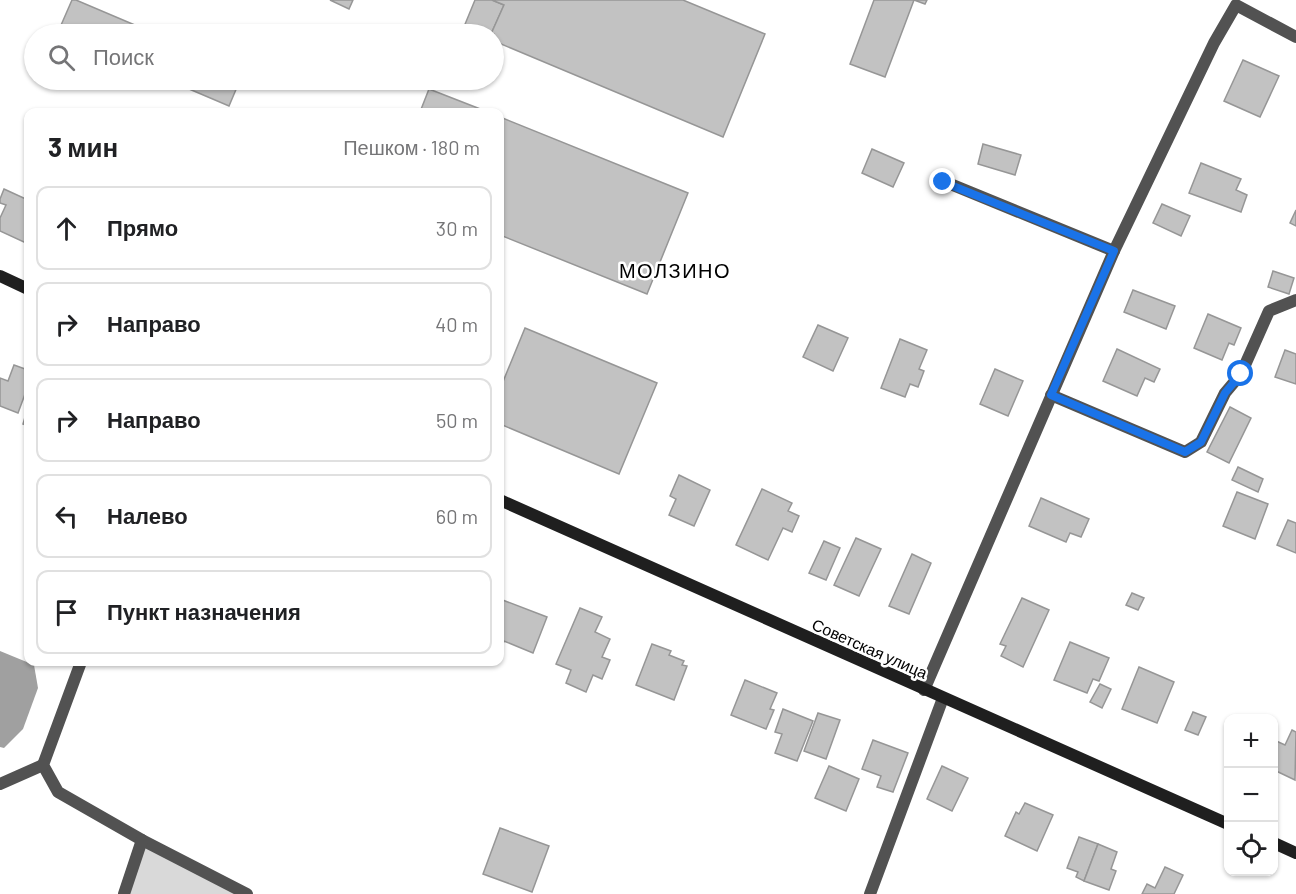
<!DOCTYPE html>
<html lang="ru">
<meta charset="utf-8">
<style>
:root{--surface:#fff;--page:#f2f2f2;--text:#202124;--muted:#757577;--line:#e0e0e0}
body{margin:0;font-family:Barlow,sans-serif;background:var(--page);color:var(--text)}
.controls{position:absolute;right:18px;bottom:18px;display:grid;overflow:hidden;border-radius:12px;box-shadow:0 2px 4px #0004}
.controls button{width:54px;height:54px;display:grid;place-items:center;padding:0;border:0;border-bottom:2px solid var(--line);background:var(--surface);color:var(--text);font:30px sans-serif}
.stop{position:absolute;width:18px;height:18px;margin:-14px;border:4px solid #1a73e8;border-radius:50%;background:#fff}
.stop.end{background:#1a73e8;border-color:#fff;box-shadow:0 2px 6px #0008}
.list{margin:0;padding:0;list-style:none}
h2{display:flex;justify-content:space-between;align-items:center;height:78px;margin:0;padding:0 24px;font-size:26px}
h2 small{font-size:20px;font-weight:400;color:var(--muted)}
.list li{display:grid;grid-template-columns:39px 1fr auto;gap:18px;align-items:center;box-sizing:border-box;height:84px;margin:0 12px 12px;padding:0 12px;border:2px solid var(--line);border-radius:12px}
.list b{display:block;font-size:22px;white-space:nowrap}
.list em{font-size:20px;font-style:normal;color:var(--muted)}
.icon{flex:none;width:33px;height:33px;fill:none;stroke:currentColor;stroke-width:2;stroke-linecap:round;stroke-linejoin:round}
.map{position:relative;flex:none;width:1296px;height:894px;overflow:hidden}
.search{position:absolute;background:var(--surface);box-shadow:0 2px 4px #0004;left:24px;top:24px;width:480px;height:66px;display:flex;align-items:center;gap:15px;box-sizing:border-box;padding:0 21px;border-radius:33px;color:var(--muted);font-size:22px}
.panel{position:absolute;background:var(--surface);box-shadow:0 2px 4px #0004;left:24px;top:108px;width:480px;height:558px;border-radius:12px}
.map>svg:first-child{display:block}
.green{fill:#d9d9d9}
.water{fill:#a0a0a0}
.building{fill:#c2c2c2;stroke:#969696;stroke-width:1.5}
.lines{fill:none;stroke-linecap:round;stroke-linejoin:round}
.lane{stroke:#525252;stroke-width:12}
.street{stroke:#525252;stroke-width:12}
.secondary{stroke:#1f1f1f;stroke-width:12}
.route{stroke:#1a73e8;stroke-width:8}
.labels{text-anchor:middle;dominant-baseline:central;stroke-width:5;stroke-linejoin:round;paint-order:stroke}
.street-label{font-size:16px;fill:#000;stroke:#fff}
.quarter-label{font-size:20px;letter-spacing:1.5px;fill:#000;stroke:#fff}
</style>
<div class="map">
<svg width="1296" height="894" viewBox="0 0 1296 894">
<rect width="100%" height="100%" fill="#fff"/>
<path class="green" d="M142,840L247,894H124Z"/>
<path class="water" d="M0,651L34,665L38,688L23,729L4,748L0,747Z"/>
<g class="building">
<path d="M72,0H76L156,34H63L58,32Z"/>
<path d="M330,0H353L349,9Z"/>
<path d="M475,0H492L504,5L491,34H461Z"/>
<path d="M492,0H683L765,34L723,137L494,41V34H491L504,5Z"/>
<path d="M874,0H927L925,4L914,0L885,77L850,64Z"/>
<path d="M1243,60L1279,76L1260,117L1224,101Z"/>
<path d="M168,80H240L229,106Z"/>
<path d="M429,89L488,112H420Z"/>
<path d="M500,117L688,193L647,294L500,235Z"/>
<path d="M983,144L1021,155L1015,175L978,164Z"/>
<path d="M872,149L904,163L893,187L862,173Z"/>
<path d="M1201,163L1241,179L1236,190L1247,195L1241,212L1189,193Z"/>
<path d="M4,189L28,200V237L26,243L0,231V218L6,205L0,203V199Z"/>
<path d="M1162,204L1190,216L1181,236L1153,223Z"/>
<path d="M1296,210V226L1290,223Z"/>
<path d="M1273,271L1294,278L1289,294L1268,287Z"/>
<path d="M1133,290L1175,306L1166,329L1124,312Z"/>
<path d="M1208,314L1241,328L1234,345L1229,343L1222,360L1194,348Z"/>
<path d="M818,325L848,338L833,371L803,357Z"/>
<path d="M525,328L657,383L619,474L500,424V389Z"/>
<path d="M900,339L927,350L919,369L924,371L918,387L910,384L905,397L881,388Z"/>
<path d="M1117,349L1160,369L1154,382L1145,378L1137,396L1103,381Z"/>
<path d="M1285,350L1296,354V384L1275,377Z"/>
<path d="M14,365L28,370V386L18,413L0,406V378L8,381Z"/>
<path d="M995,369L1023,381L1008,416L980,404Z"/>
<path d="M28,407V426L23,424Z"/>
<path d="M1230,407L1251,418L1229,463L1207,452Z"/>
<path d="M1238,467L1263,479L1258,492L1232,480Z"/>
<path d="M679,475L710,490L694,526L669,515L676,499L670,496Z"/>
<path d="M762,489L792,503L788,511L799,516L792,532L783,528L768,560L736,545Z"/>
<path d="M1237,492L1268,504L1255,539L1223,526Z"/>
<path d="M1041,498L1089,519L1081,537L1070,533L1066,542L1029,526Z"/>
<path d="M1288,520L1296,523V553L1277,545Z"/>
<path d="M856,538L881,549L859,596L834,585Z"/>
<path d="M824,541L840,548L826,580L809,573Z"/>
<path d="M912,554L931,563L909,614L889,606Z"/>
<path d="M1132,593L1144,598L1138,610L1126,605Z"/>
<path d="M1022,598L1049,610L1023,667L1001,656L1006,646L1000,644Z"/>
<path d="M500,599L547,617L533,653L504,641L500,652Z"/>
<path d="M580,608L602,617L595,632L610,639L602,657L610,660L602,679L593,675L586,692L566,683L571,670L556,664Z"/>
<path d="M1070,642L1109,658L1099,681L1093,679L1087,693L1054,680Z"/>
<path d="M652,644L671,651L669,655L684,661L682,665L687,666L674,700L636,685Z"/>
<path d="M1139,667L1174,682L1157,723L1122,709Z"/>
<path d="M745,680L777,693L770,709L774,710L766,729L731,715Z"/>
<path d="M1100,684L1111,689L1102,708L1090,702Z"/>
<path d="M783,709L813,721L797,761L775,753L782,734L775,732Z"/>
<path d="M1193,712L1206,717L1198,735L1185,730Z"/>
<path d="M818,713L840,720L826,759L804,751Z"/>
<path d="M1292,730L1296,732L1295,780L1274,770V740L1285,745Z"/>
<path d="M873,740L908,753L893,792L877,787L881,776L862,769Z"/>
<path d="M829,766L859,779L846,811L815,798Z"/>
<path d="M942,766L968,778L952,811L927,799Z"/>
<path d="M1025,803L1053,815L1037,851L1005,836L1016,812L1019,814Z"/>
<path d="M500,828L549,846L532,892L483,874Z"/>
<path d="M1079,837L1098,844L1084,881L1076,877L1078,872L1067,868Z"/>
<path d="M1098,844L1117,852L1111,869L1116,871L1109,890L1084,881Z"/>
<path d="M1165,867L1183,875L1174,894H1142L1147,884L1155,888Z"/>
</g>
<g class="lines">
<g class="lane">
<path d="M1051,395L1185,452L1201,442L1225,393L1241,374L1269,311L1296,300"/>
<path d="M870,894L943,698"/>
</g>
<g class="street">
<path d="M943,181L1114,251"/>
<path d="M81,662L43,765L58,792L142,840L247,894"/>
<path d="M924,690L1114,251L1214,43L1236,5L1296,37"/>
<path d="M0,784L43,765"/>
<path d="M124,894L142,840"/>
</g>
<g class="secondary">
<path d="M0,276L28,289"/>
<path d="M500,500L1228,824"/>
<path d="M1274,843L1296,853"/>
</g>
</g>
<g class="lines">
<path class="route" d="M943,182L1114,251L1051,395L1185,452L1201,442L1225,393L1241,374"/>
</g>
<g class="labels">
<g class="street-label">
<text transform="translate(870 648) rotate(24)">Советская улица</text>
</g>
<g class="quarter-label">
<text x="675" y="270">МОЛЗИНО</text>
</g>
</g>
</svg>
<div class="controls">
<button>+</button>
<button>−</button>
<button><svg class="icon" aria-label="locate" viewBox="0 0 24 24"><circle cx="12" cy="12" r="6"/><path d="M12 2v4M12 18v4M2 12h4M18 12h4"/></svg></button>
</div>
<div class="stop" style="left:1241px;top:374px"></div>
<div class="stop end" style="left:943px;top:182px"></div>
<div class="search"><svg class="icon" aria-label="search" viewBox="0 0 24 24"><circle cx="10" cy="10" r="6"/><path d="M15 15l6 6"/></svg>Поиск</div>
<section class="panel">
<h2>3 мин<small>Пешком · 180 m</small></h2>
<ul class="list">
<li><svg class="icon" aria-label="ahead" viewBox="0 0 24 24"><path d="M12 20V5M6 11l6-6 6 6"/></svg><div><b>Прямо</b></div><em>30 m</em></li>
<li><svg class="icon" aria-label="right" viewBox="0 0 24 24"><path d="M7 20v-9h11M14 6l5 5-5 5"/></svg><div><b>Направо</b></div><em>40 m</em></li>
<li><svg class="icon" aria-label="right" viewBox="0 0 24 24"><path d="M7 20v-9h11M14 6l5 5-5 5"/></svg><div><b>Направо</b></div><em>50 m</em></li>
<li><svg class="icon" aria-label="left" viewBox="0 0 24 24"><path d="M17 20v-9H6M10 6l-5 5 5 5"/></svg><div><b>Налево</b></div><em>60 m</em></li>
<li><svg class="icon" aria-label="arrive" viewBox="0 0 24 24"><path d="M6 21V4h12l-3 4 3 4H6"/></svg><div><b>Пункт назначения</b></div></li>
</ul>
</section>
</div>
